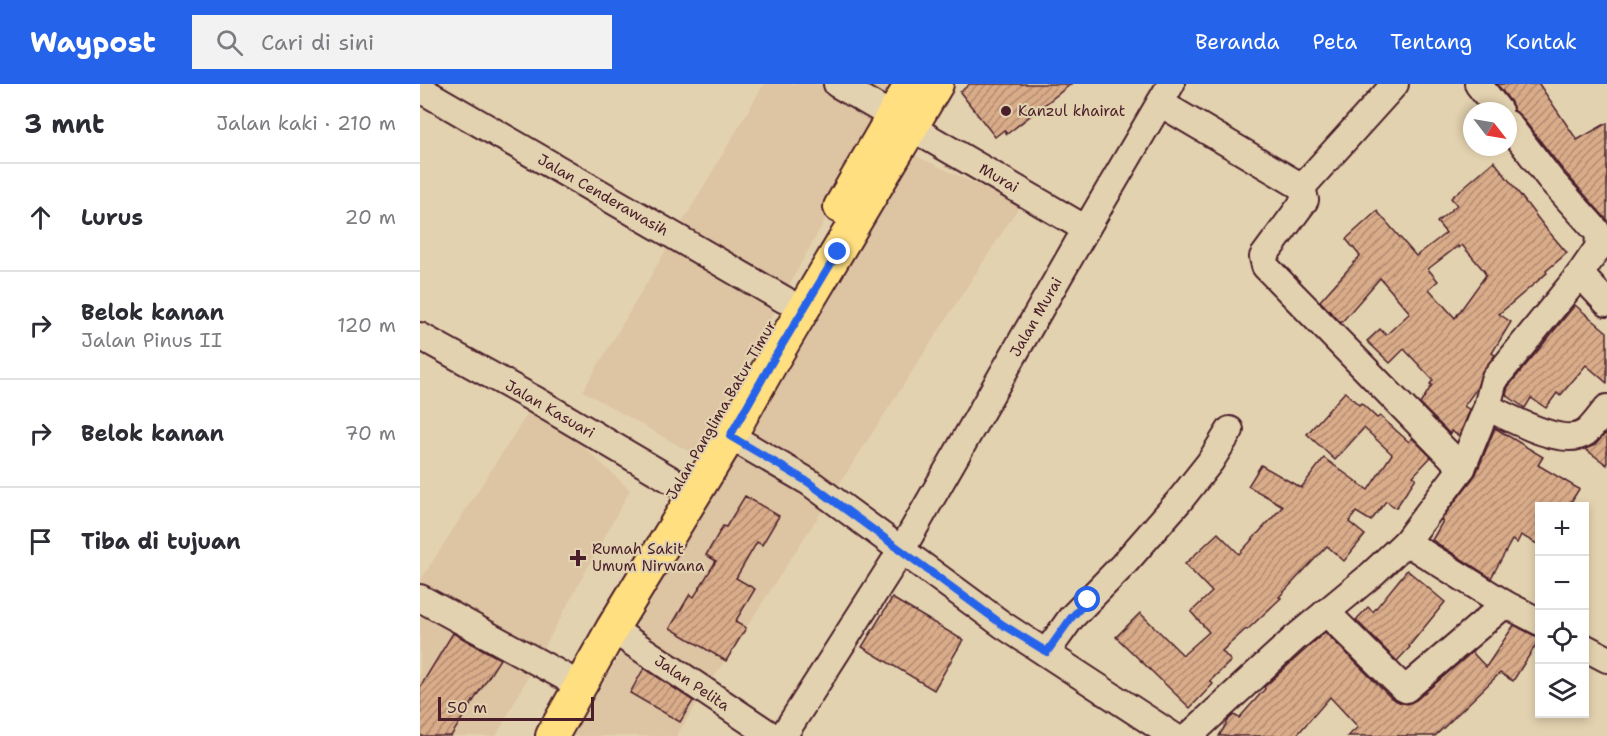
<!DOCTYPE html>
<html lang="id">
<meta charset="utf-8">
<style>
:root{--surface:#fff;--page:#f2f2f3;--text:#2b2b33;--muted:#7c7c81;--line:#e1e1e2;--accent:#2563eb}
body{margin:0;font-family:"Shantell Sans",sans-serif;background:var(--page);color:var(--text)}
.controls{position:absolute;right:18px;bottom:18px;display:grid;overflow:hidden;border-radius:0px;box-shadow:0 3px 9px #0003}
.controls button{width:54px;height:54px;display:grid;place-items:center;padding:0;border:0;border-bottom:2px solid var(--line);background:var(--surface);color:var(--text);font:30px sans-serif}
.compass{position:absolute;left:1043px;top:18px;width:54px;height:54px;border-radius:50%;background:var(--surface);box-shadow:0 3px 9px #0003;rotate:121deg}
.scale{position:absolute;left:18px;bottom:15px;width:156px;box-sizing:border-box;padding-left:6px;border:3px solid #4a1f2b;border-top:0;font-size:16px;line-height:21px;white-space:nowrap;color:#4a1f2b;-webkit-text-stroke:4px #e3d2af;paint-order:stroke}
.stop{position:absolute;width:18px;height:18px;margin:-14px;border:4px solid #2563eb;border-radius:50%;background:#fff}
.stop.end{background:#2563eb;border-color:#fff;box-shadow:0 2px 6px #0008}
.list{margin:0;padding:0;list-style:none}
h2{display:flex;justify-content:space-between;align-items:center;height:78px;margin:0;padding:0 24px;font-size:26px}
h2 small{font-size:20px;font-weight:400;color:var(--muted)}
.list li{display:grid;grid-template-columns:39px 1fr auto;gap:18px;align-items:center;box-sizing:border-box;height:108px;padding:0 24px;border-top:2px solid var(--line)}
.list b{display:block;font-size:22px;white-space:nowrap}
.list p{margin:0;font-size:20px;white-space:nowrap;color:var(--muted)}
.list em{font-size:20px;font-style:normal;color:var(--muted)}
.icon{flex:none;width:33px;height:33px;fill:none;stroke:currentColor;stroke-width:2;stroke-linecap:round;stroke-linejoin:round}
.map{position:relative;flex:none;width:1187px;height:652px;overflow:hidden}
header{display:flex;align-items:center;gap:36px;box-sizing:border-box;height:84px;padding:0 30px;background:var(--accent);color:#fff}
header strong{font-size:28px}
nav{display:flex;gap:33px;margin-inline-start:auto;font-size:21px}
.search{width:420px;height:54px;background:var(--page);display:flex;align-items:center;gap:15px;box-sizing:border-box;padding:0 21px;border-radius:0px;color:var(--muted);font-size:22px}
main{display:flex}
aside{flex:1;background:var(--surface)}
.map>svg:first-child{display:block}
.built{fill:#ddc4a2}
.building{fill:url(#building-hatch);stroke:#4a1f2b;stroke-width:1.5;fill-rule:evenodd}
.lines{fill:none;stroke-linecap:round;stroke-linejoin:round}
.minor-casing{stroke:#4a1f2b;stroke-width:30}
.major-casing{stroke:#4a1f2b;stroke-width:36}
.minor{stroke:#e3d2af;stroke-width:26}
.major{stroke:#ffdf80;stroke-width:32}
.route{stroke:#2563eb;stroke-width:8}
.poi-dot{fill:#4a1f2b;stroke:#e3d2af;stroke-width:2}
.labels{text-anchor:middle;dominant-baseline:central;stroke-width:4.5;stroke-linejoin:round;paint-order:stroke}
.poi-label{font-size:15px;fill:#4a1f2b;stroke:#e3d2af;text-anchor:start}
.street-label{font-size:15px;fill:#4a1f2b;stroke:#e3d2af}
</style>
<header>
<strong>Waypost</strong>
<div class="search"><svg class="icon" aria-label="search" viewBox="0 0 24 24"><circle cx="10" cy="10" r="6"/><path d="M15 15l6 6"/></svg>Cari di sini</div>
<nav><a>Beranda</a><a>Peta</a><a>Tentang</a><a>Kontak</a></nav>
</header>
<main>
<aside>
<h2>3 mnt<small>Jalan kaki · 210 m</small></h2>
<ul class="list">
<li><svg class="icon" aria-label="ahead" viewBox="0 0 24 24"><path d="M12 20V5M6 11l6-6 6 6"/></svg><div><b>Lurus</b></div><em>20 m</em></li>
<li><svg class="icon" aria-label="right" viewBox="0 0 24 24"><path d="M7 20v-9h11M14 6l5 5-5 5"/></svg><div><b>Belok kanan</b><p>Jalan Pinus II</p></div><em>120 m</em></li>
<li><svg class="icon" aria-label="right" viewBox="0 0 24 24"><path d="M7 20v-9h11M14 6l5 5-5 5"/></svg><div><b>Belok kanan</b></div><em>70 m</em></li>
<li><svg class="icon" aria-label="arrive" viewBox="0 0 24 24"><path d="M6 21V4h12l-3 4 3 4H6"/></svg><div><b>Tiba di tujuan</b></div></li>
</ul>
</aside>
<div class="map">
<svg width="1187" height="652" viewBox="0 0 1187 652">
<defs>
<pattern id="building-hatch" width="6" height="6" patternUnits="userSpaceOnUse" patternTransform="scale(1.5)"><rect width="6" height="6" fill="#d9ac8a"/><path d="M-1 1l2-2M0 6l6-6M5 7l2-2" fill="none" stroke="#b28b71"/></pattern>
</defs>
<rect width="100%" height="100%" fill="#e3d2af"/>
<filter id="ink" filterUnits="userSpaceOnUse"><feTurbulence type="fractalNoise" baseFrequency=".0167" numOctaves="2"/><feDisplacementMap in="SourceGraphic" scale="12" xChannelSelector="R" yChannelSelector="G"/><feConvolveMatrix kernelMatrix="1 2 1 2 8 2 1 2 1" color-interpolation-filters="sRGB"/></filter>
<g filter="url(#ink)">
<g class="built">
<path d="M344,0H480L275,371L163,307Z"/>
<path d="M490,69L600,121L256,652H153Z"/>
<path d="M115,318L210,406L76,652H0V497Z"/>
</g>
<g class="building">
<path d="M550,0H651L587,50L584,46L575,53L540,8Z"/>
<path d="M1077,0H1119L1157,56L1187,39V136L1143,86L1100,31L1094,26L1091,18Z"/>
<path d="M1074,77L1124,142L1147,169L1126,187L1127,189L1079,230L1091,238L1072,269L1075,271L1062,287L1057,304L1044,322L1050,326L1039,352L1031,347L1030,350L1000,320L1012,301L1010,300L1013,296L984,265L970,279L947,257L960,245L966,251L990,229L960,194L921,239L900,217L940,172L926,155L957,127L996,172L1026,149L1017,138L1037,121L1031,114ZM1042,161L1065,188H1064L1066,191L1035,234L1009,205L1018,197L1008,185L1038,162L1039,164Z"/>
<path d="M1155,221L1187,248V299L1166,281L1140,312L1137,309L1126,324L1111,314L1105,324L1086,311L1088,303Z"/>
<path d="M925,308L939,321L941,319L957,334L960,332L989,358L992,354L1011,373L993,392L996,394L976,424L966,417L951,437L936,428L929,438L945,451L924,477L907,462L859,513L861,514L827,546L826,545L802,567L811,577L790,597L793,600L770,624L696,553L720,529L763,571L789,548L771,528L792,508L765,480L798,449L819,470L863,422L828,402L841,381L881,404L904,374L948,406L972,370L944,344L915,376L887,350Z"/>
<path d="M1075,344L1123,373L1118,381L1159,405L1148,423H1119V461L1101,451L1097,459L1092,456L1071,494L1012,456L1023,437L1021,436L1056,390Z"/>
<path d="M1185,350L1187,351V381L1165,365L1175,361Z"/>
<path d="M325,412L359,432L342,461L337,458L316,494L335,505L315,538L326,544L306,577L250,544L270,510L274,513L296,477L286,471L303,442L306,443Z"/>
<path d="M987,486L1025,518L989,562L990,563L977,577L936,536L948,523L953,528Z"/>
<path d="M472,514L543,556L514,606L442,563Z"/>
<path d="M1094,541L1113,551L1119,553V556L1093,597L1080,589L1015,652H928L938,643L910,613L876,652H799L809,635L814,631L819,634L845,605L844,603L905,548L971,614L979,618L987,620L996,616L1052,568L1066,583Z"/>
<path d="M33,549L80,575L31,652H0V603Z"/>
<path d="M224,584L273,617L260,638L210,609Z"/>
</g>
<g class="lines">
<g class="minor-casing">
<g id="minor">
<path d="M417,0L472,32"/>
<path d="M975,0L882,103L885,116L843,173L845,182L1042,384"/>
<path d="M1058,0L1079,27"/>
<path d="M0,5L365,216"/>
<path d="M740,19L882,103"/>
<path d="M492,44L666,145"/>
<path d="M1160,190L1187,219"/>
<path d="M0,252L112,314L258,400"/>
<path d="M1067,323C1088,333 1143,364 1165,349C1173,343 1180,332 1187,324"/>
<path d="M310,352L389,398L583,541L753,652"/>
<path d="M0,514L145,593"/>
<path d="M1085,520L1120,538"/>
<path d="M906,528L982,603L986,605L1085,520L986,458"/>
<path d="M192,545L352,652"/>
<path d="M1164,563L1187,575"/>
<path d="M626,569L651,534L703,481L760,416L790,378L810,346"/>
<path d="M363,652L481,467L666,145L751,0"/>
<path d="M769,652L875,554L950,492L986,458L1042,384L1067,323L1074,296L1160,190L1178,164L1179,152L1176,146L1131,96L1088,40"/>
</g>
</g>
<g class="major-casing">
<g id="major">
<path d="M420,123L491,0"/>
<path d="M132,652L192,545L310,352L353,276L517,0"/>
</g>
</g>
<use href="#minor" class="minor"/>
<use href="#major" class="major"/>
</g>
</g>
<g class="lines" filter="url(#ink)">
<path class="route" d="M418,168L353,276L310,352L388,398L583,541L627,568L651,534L668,516"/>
</g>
<g class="poi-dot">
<circle cx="586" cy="27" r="6"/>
<path d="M155 465h6v6h6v6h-6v6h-6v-6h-6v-6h6z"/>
</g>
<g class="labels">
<g class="poi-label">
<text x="598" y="27">Kanzul khairat</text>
<text x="172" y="465">Rumah Sakit<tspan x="172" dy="17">Umum Nirwana</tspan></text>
</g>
<g class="street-label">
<text transform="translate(579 94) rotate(30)">Murai</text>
<text transform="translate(183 111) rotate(30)">Jalan Cenderawasih</text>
<text transform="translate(616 233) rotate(-60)">Jalan Murai</text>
<text transform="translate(130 325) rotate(30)">Jalan Kasuari</text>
<text transform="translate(301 326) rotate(-60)">Jalan Panglima Batur Timur</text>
<text transform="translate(272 599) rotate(34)">Jalan Pelita</text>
</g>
</g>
</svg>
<div class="controls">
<button>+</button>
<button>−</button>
<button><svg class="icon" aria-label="locate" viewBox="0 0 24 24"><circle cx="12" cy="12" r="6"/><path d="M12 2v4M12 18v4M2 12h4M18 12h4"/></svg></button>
<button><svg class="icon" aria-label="layers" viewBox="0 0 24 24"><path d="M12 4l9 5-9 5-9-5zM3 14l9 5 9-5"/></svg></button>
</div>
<svg class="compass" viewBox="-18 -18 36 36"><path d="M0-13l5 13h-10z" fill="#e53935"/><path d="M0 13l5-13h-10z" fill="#7c7c81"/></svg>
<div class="scale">50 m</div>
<div class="stop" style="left:668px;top:516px"></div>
<div class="stop end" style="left:418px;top:168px"></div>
</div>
</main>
